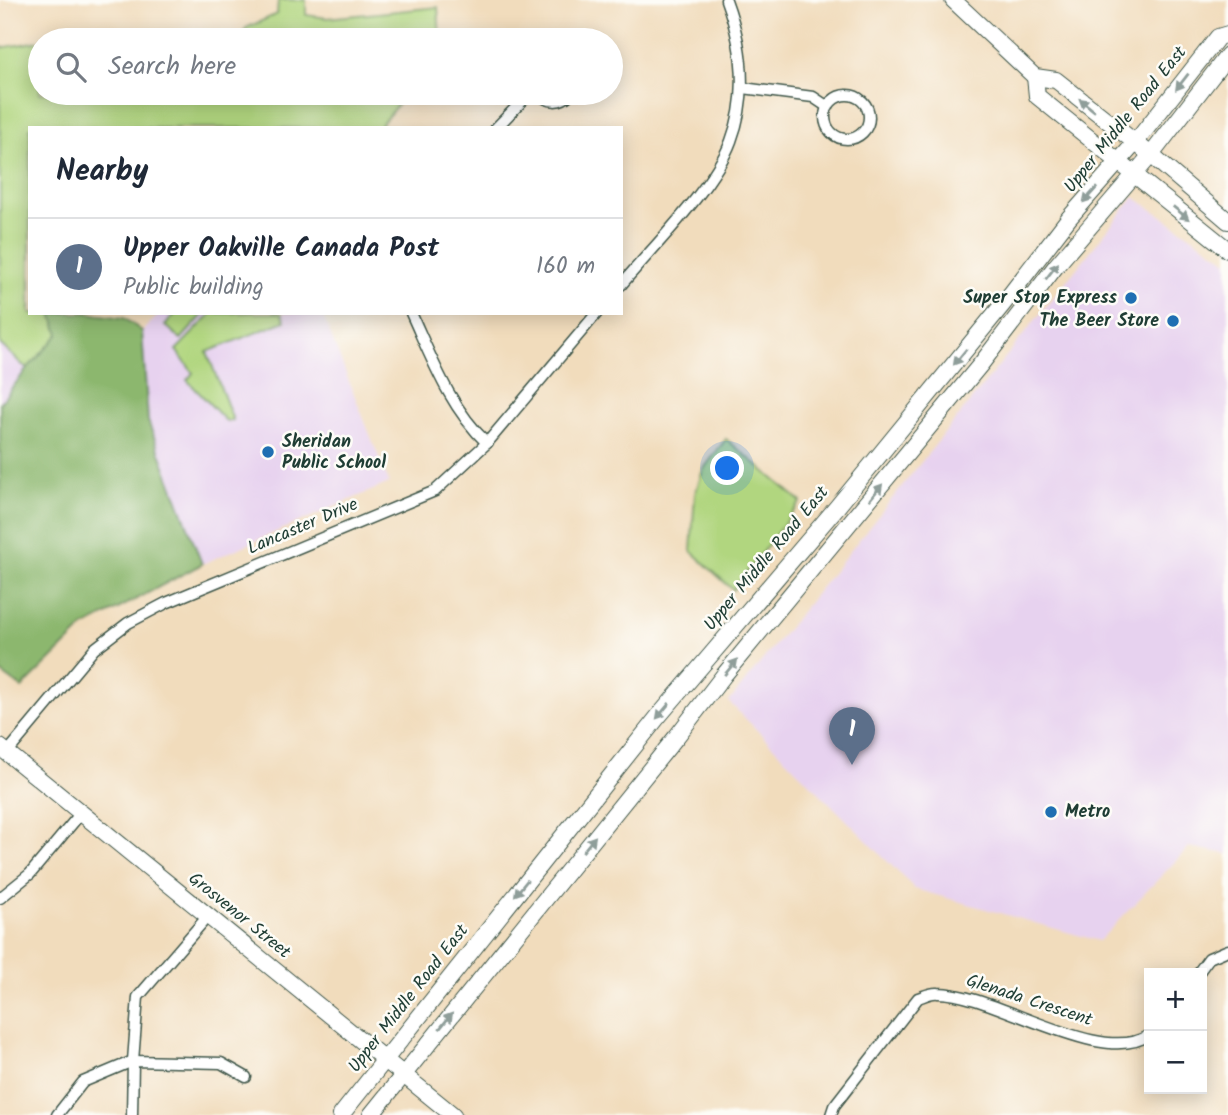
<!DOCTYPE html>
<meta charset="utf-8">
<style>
:root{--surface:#fff;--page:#f2f2f3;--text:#1f2937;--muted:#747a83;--line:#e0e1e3;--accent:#111827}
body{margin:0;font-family:Kalam,sans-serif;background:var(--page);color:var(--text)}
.controls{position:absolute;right:21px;bottom:21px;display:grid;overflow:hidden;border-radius:0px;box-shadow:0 4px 18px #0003}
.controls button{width:63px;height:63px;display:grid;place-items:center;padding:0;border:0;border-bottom:2px solid var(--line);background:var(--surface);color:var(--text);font:35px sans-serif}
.you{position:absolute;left:728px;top:469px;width:24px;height:24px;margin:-18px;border:5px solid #fff;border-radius:50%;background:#1a73e8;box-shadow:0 0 0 10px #1a73e833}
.badge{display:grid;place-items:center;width:46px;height:46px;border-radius:50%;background:var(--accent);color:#fff;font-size:23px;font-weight:700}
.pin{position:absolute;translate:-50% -58px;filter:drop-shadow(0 2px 4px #0008)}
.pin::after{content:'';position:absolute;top:37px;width:24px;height:21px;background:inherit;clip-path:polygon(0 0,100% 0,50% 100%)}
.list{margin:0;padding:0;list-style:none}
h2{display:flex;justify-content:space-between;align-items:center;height:91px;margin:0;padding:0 28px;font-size:30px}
h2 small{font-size:23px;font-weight:400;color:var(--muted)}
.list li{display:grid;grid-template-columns:46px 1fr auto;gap:21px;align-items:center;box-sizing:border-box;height:98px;padding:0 28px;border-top:2px solid var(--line)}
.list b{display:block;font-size:26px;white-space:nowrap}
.list p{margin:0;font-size:23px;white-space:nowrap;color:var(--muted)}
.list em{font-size:23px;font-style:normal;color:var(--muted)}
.icon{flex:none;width:38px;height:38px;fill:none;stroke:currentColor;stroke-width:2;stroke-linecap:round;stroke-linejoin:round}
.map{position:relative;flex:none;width:1228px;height:1115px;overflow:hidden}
.search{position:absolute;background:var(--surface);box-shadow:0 4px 18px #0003;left:28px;top:28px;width:595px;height:77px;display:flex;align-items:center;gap:18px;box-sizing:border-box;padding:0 24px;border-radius:38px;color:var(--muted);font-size:26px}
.panel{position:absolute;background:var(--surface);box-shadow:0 4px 18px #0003;left:28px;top:126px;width:595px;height:189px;border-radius:0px}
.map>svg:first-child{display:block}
.built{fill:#e7d2ef}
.green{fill:#b1d67f;stroke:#688a5a;stroke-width:2}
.forest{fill:#8cb76e;stroke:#567a51;stroke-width:2}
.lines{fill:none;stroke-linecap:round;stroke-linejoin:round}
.street-casing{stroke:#3e5548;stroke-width:13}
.secondary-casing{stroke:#3e5548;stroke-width:18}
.street{stroke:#fff;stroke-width:10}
.secondary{stroke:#fff;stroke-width:16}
.oneway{fill:#8f9e9a}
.poi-dot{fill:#1f6fb2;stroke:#fdfcf7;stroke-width:2.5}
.labels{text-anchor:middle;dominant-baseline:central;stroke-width:5;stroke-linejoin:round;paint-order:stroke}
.street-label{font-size:18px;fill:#1f3d34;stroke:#fdfcf7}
.poi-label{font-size:18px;font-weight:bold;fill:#1f3d34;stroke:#fdfcf7;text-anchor:end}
</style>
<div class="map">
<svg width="1228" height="1115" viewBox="0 0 1228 1115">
<rect width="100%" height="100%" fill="#fdfcf7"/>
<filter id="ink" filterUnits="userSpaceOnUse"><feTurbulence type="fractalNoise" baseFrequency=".0143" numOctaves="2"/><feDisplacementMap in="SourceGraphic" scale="14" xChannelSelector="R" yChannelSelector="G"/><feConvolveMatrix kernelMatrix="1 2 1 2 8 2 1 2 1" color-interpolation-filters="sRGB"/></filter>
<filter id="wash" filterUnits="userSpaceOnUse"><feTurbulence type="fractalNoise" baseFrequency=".00686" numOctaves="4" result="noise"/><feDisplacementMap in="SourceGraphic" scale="28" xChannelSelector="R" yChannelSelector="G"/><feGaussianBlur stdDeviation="1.57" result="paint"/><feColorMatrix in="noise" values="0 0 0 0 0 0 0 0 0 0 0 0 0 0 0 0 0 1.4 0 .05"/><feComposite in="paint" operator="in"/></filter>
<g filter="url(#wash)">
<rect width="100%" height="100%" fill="#f1dcbc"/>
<g class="built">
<path d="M1134,197L1228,261V854L1189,847L1099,941L915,889L729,702Z"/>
<path d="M161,313H322L389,483L202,564L148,421L142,331Z"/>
<path d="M0,344L27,369L0,403Z"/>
</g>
<g class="green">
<path d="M278,0H306V15L327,18L438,7L440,40H239L246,28L277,14Z"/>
<path d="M40,41V93H407L378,128H30V313H52L60,334L27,369L0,344V48Z"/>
<path d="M176,313H205L181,339L165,325Z"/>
<path d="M212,313H281L285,321L207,352L233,420L227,422L187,380L193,373L176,350Z"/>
<path d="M726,439L801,502L733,590L691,551L695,494L703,470Z"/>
</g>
<path class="forest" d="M52,313H88L124,318L142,331L148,421L202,564L84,627L22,688L0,672V403L27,369L59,334Z"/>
</g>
<g filter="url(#ink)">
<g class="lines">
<g class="street-casing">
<g id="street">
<path d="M743,88L813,97L828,107"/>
<path d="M538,93C548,103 561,104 571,93"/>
<circle cx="847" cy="117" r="22"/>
<path d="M496,128L530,93"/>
<path d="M621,285C654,246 714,187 731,141C749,94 743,46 726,0"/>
<path d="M411,313C432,359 450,408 487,443"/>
<path d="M7,753L94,649L128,623L166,603L435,491L487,443L597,313"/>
<path d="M0,898L30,874L81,813"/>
<path d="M1198,973L1209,958L1228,950"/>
<path d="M57,1115L83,1082L133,1061L221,1063L246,1077"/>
<path d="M132,1115L133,1061L138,997L208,916"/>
<path d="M831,1115L834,1106L918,998C924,996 931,992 938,993C994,993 1101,1068 1149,1035"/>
</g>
</g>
<g class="secondary-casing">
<g id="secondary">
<path d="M953,0L1035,77L1056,80L1151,155L1228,221"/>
<path d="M1035,77L1037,96L1228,250"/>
<path d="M0,747L453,1115"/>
<path d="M341,1115L657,718L837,507L1003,304L1069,218L1135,143L1218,37L1228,34"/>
<path d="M371,1115L677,736L724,675L981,364L1056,266L1151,155L1228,55"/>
</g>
</g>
<use href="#street" class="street"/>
<use href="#secondary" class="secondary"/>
</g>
<defs><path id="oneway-solid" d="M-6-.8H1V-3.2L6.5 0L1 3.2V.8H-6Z" transform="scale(1.75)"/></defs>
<g class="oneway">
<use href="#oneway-solid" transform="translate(1182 82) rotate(128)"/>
<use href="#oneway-solid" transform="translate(1087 105) rotate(-141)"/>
<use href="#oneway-solid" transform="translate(1090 195) rotate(132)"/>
<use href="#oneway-solid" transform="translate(1181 213) rotate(39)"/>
<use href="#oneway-solid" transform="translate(1052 271) rotate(-52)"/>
<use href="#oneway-solid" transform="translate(960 357) rotate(129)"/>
<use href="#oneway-solid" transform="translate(876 492) rotate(-51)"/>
<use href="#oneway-solid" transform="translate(731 667) rotate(-50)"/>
<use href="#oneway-solid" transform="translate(663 711) rotate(130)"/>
<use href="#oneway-solid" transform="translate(589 844) rotate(-51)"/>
<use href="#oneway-solid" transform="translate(521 888) rotate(129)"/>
<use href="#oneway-solid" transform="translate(446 1021) rotate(-51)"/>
</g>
</g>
<g class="poi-dot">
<circle cx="1131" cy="298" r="7"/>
<circle cx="1173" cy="321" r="7"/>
<circle cx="268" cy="452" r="7"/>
<circle cx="1051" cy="812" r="7"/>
</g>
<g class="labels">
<g class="street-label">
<text transform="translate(1126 120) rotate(-51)">Upper Middle Road East</text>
<text transform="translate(303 527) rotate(-23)">Lancaster Drive</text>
<text transform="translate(767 559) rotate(-50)">Upper Middle Road East</text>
<text transform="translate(239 916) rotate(39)">Grosvenor Street</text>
<text transform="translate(409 999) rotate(-52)">Upper Middle Road East</text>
<text transform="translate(1029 1001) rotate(18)">Glenada Crescent</text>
</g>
<g class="poi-label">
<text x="1117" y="298">Super Stop Express</text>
<text x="1159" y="321">The Beer Store</text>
<text x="282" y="442" text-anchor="start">Sheridan<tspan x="282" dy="21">Public School</tspan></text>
<text x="1065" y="812" text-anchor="start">Metro</text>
</g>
</g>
</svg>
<div class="controls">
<button>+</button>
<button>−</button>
</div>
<div class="you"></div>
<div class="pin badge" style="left:852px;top:765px;background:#5c6f8a">1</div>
<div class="search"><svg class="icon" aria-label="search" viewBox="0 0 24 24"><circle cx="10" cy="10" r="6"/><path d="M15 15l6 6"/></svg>Search here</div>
<section class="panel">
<h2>Nearby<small></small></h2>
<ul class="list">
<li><span class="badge" style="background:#5c6f8a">1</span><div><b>Upper Oakville Canada Post</b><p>Public building</p></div><em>160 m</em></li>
</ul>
</section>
</div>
